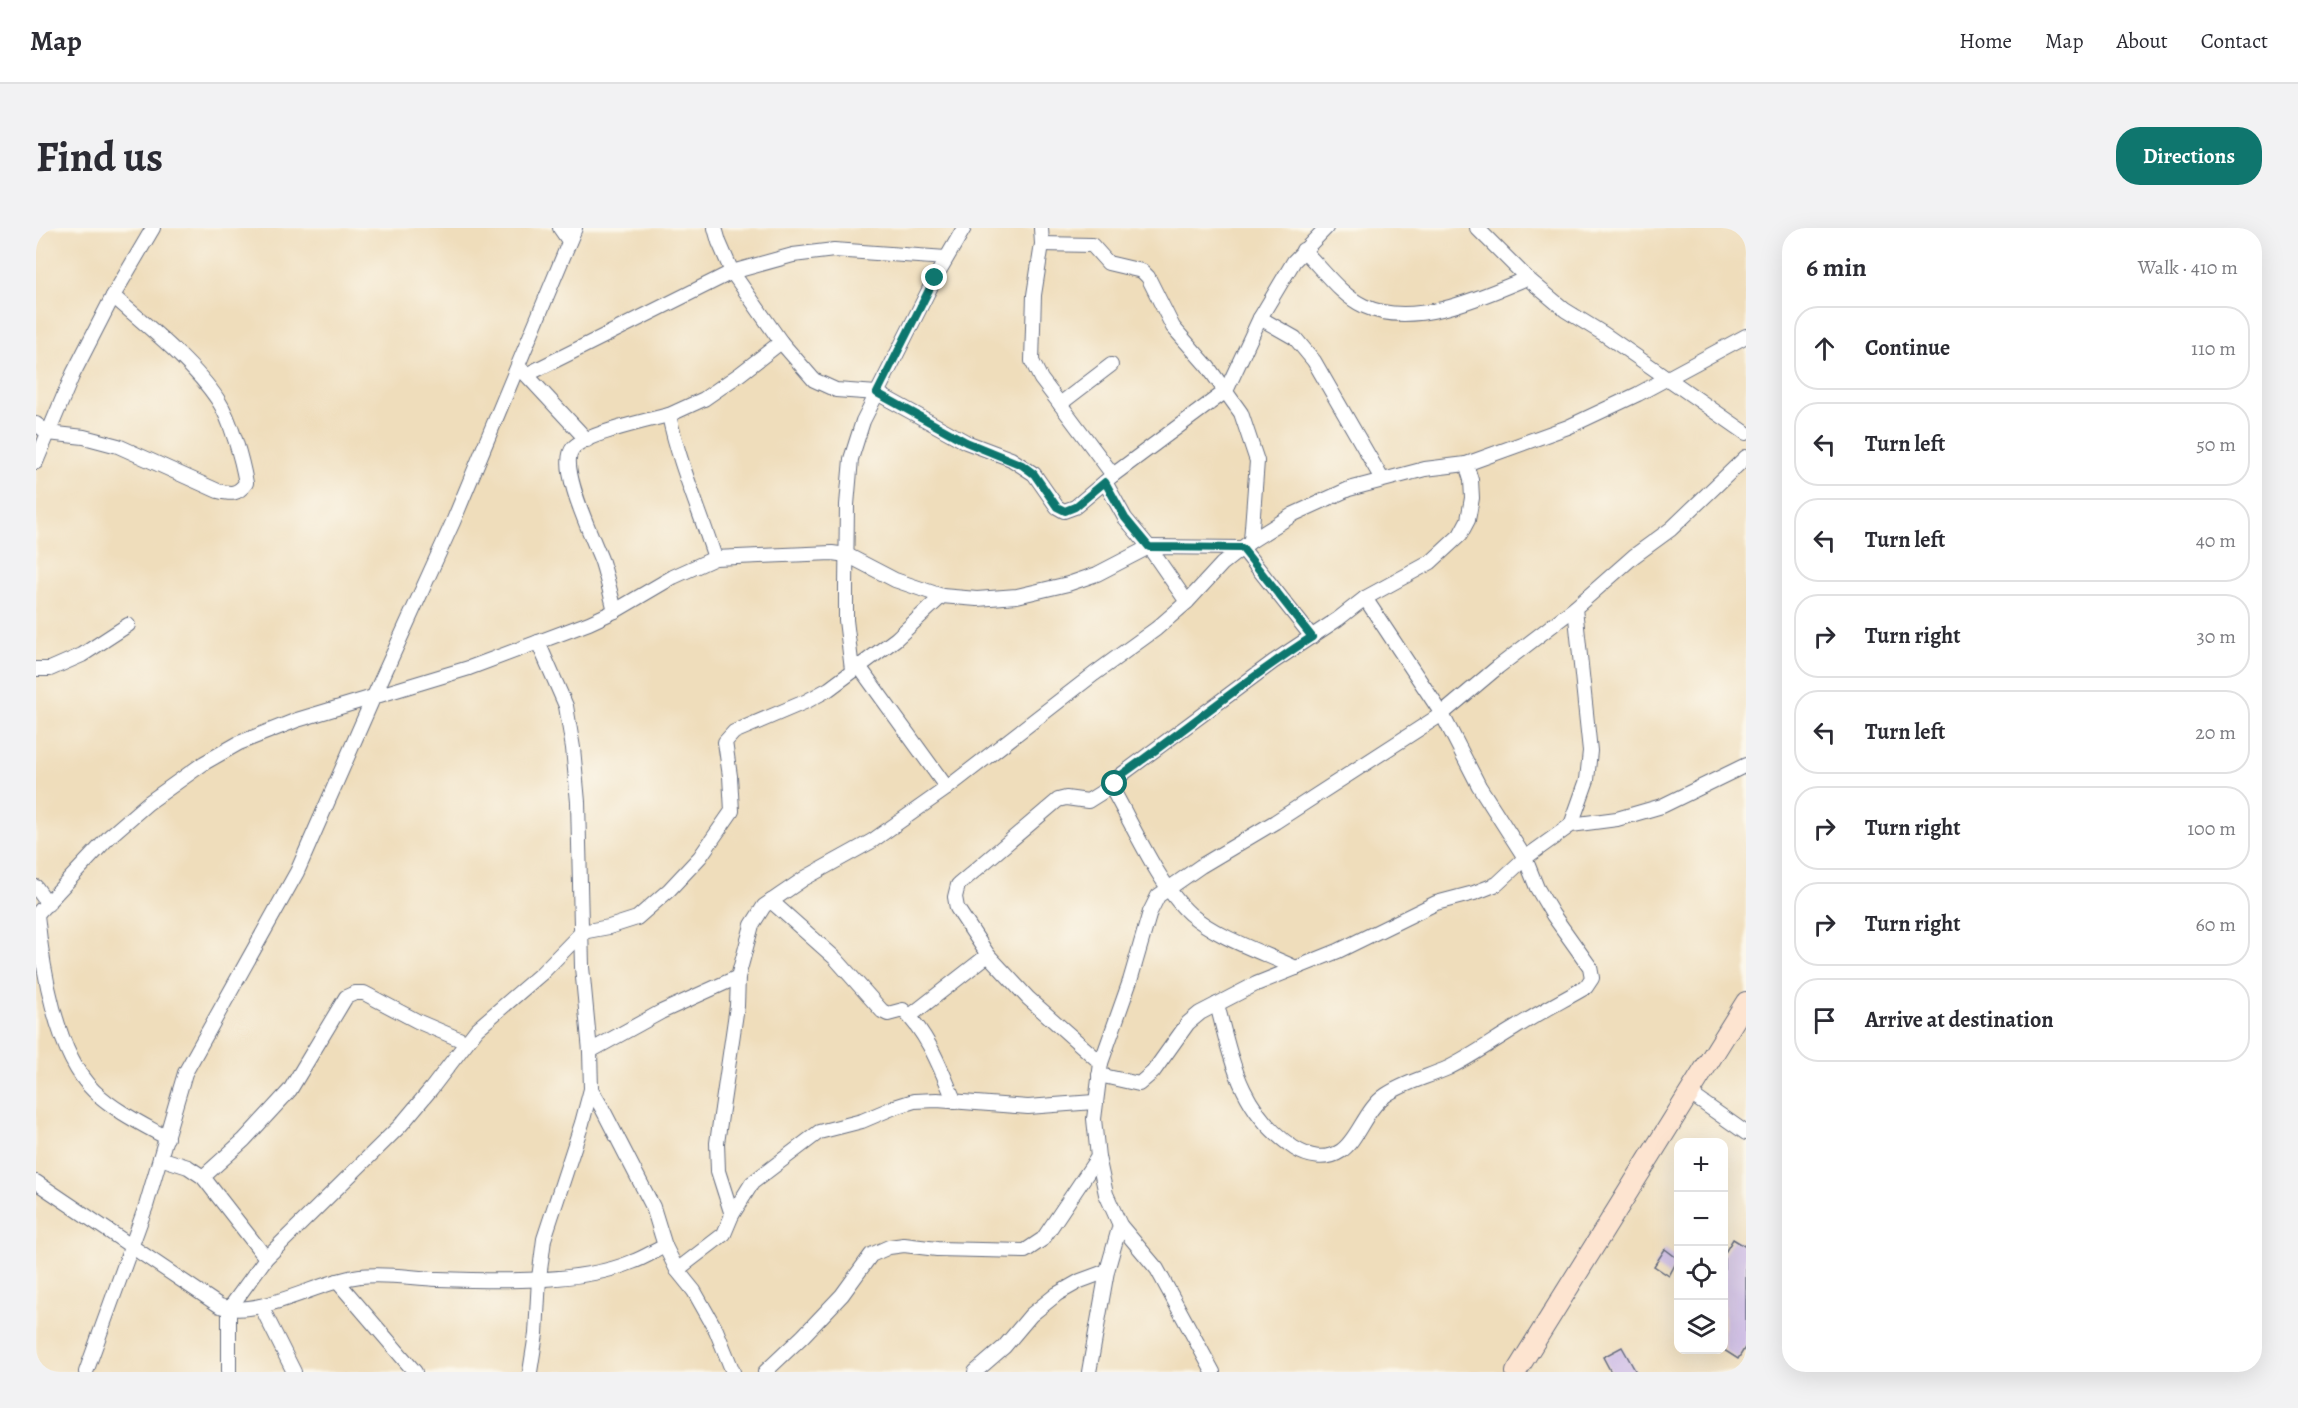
<!DOCTYPE html>
<meta charset="utf-8">
<style>
:root{--surface:#fff;--page:#f2f2f3;--text:#2b2b33;--muted:#7c7c81;--line:#e1e1e2;--accent:#0f766e}
body{margin:0;font-family:Alegreya,serif;background:var(--page);color:var(--text)}
.controls{position:absolute;right:18px;bottom:18px;display:grid;overflow:hidden;border-radius:12px;box-shadow:0 6px 24px #0002}
.controls button{width:54px;height:54px;display:grid;place-items:center;padding:0;border:0;border-bottom:2px solid var(--line);background:var(--surface);color:var(--text);font:30px sans-serif}
.stop{position:absolute;width:18px;height:18px;margin:-14px;border:4px solid #0f766e;border-radius:50%;background:#fff}
.stop.end{background:#0f766e;border-color:#fff;box-shadow:0 2px 6px #0008}
.list{margin:0;padding:0;list-style:none}
h2{display:flex;justify-content:space-between;align-items:center;height:78px;margin:0;padding:0 24px;font-size:26px}
h2 small{font-size:20px;font-weight:400;color:var(--muted)}
.list li{display:grid;grid-template-columns:39px 1fr auto;gap:18px;align-items:center;box-sizing:border-box;height:84px;margin:0 12px 12px;padding:0 12px;border:2px solid var(--line);border-radius:24px}
.list b{display:block;font-size:22px;white-space:nowrap}
.list em{font-size:20px;font-style:normal;color:var(--muted)}
.icon{flex:none;width:33px;height:33px;fill:none;stroke:currentColor;stroke-width:2;stroke-linecap:round;stroke-linejoin:round}
.map{position:relative;flex:none;width:1710px;height:1144px;overflow:hidden;border-radius:24px}
header{display:flex;align-items:center;gap:36px;box-sizing:border-box;height:84px;padding:0 30px;background:var(--surface);border-bottom:2px solid var(--line)}
header strong{font-size:28px}
nav{display:flex;gap:33px;margin-inline-start:auto;font-size:21px}
.intro{display:flex;align-items:center;justify-content:space-between;box-sizing:border-box;height:144px;padding:0 36px}
h1{margin:0;font-size:42px}
.button{padding:15px 27px;border-radius:24px;background:var(--accent);color:#fff;font-size:21px;font-weight:700}
main{display:flex;gap:36px;padding:0 36px}
aside{flex:1;background:var(--surface);border-radius:24px;box-shadow:0 6px 24px #0002}
.map>svg:first-child{display:block}
.building{fill:#ccbae6}
.lines{fill:none;stroke-linecap:round;stroke-linejoin:round}
.street-casing{stroke:#656c7f;stroke-width:16}
.secondary-casing{stroke:#656c7f;stroke-width:22}
.street{stroke:#fff;stroke-width:14}
.secondary{stroke:#fde4d0;stroke-width:20}
.route{stroke:#0f766e;stroke-width:8}
</style>
<header>
<strong>Map</strong>
<nav><a>Home</a><a>Map</a><a>About</a><a>Contact</a></nav>
</header>
<div class="intro"><h1>Find us</h1><a class="button">Directions</a></div>
<main>
<div class="map">
<svg width="1710" height="1144" viewBox="0 0 1710 1144">
<rect width="100%" height="100%" fill="#fbf7ec"/>
<filter id="ink" filterUnits="userSpaceOnUse"><feTurbulence type="fractalNoise" baseFrequency=".0167" numOctaves="2"/><feDisplacementMap in="SourceGraphic" scale="12" xChannelSelector="R" yChannelSelector="G"/><feConvolveMatrix kernelMatrix="1 2 1 2 8 2 1 2 1" color-interpolation-filters="sRGB"/></filter>
<filter id="wash" filterUnits="userSpaceOnUse"><feTurbulence type="fractalNoise" baseFrequency=".008" numOctaves="4" result="noise"/><feDisplacementMap in="SourceGraphic" scale="24" xChannelSelector="R" yChannelSelector="G"/><feGaussianBlur stdDeviation="1.35" result="paint"/><feColorMatrix in="noise" values="0 0 0 0 0 0 0 0 0 0 0 0 0 0 0 0 0 1.4 0 .05"/><feComposite in="paint" operator="in"/></filter>
<g filter="url(#wash)">
<rect width="100%" height="100%" fill="#efddbb"/>
<g id="blocks">
<g class="building">
<path d="M1697,1011L1710,1019V1118L1702,1131L1688,1122V1026Z"/>
<path d="M1629,1021L1642,1031L1633,1048L1618,1038Z"/>
<path d="M1586,1119L1600,1144H1575L1567,1129Z"/>
</g>
</g>
</g>
<g filter="url(#ink)">
<use href="#blocks" fill-opacity="0" stroke="#656c7f" stroke-width="1.5"/>
<g class="lines">
<g class="street-casing">
<g id="street">
<path d="M524,0L533,13"/>
<path d="M679,0L683,14L696,44L745,114L778,152L800,162L841,165L930,214L975,231L998,246L1021,279L1028,283L1039,279L1077,247L1190,163L1224,90L1258,33L1290,0"/>
<path d="M1005,0L1006,16L998,67L996,133L1005,151L1024,176"/>
<path d="M1441,0L1491,50L1529,82L1568,106L1710,205"/>
<path d="M1006,16L1056,17L1072,35L1106,43L1112,49L1137,99L1172,139L1205,185L1221,233L1215,313"/>
<path d="M1267,22C1286,40 1304,67 1328,78C1377,101 1446,69 1491,50"/>
<path d="M1224,90L1259,110L1278,133L1346,251"/>
<path d="M1075,137L1024,176L1077,247"/>
<path d="M485,141L551,212"/>
<path d="M492,146L696,44L757,27L798,22L910,30"/>
<path d="M0,196L12,205L48,209L82,218L182,263C195,266 201,267 210,255C206,232 195,192 182,172C158,135 110,97 77,68"/>
<path d="M0,234L37,146L77,68L117,0"/>
<path d="M1069,254L1089,290L1113,319L1151,374"/>
<path d="M679,330C664,283 643,236 633,187L668,171L704,146L745,114"/>
<path d="M579,383C575,367 571,350 566,334C558,312 521,238 537,220C549,206 613,192 633,187"/>
<path d="M502,414L530,478L537,520L542,574L546,739L554,823L555,861L566,880L617,979L629,1018L641,1042L658,1063L680,1102L697,1144"/>
<path d="M822,437L911,560"/>
<path d="M0,441H14L46,427L92,397"/>
<path d="M816,442L810,392V359L811,277L815,231L827,193L899,50L928,0"/>
<path d="M1535,597L1551,552L1554,523L1539,380L1598,328L1635,301L1710,229"/>
<path d="M0,659L12,676"/>
<path d="M735,673L799,730L846,783L852,786L867,782C893,807 905,842 919,874"/>
<path d="M0,687L74,608L112,575L168,535L203,515L261,492L433,440L553,395L579,383L637,349L679,330L796,325L811,327L859,352L906,368L941,371L981,368L1032,356L1061,346L1113,319L1206,320L1276,409"/>
<path d="M1,687C6,737 20,827 58,863C79,883 106,896 131,910"/>
<path d="M952,727L921,680L919,669L922,657L1022,572L1030,570L1052,573L1079,556"/>
<path d="M1260,740C1226,724 1182,710 1154,686C1125,660 1098,600 1079,566L1081,550L1237,434L1302,391L1329,370L1395,334L1424,307L1432,292L1436,270L1435,252L1430,236"/>
<path d="M1181,776C1196,835 1205,884 1258,920C1272,929 1290,933 1305,923C1322,912 1329,881 1350,867C1369,854 1392,849 1412,840C1436,828 1457,813 1479,800C1502,785 1526,773 1550,759L1556,750L1554,739L1517,687L1501,660L1489,630L1443,558L1406,486L1329,370"/>
<path d="M874,788L952,727L992,770L1065,835"/>
<path d="M554,823L625,784L702,749"/>
<path d="M1063,847L1103,856L1117,844L1152,795L1164,785L1220,756L1302,723L1400,675L1438,665L1461,656L1489,630L1535,597L1581,591L1626,578L1710,537"/>
<path d="M1653,865L1710,905"/>
<path d="M124,930L152,939L167,949L230,1030"/>
<path d="M167,949L208,912L254,862L310,769L319,765H328L383,794L430,814"/>
<path d="M0,954L184,1078C223,1091 282,1053 324,1048C350,1045 376,1050 402,1051C458,1053 544,1056 596,1034C608,1030 618,1023 629,1018"/>
<path d="M696,987L682,943L681,915L701,778L702,749L716,697L728,678L769,650L836,613L911,560L1058,446L1120,401L1151,374L1186,336L1215,313L1258,286L1313,261L1389,241L1430,236L1532,199L1602,166L1710,108"/>
<path d="M641,1042L688,1006L696,987L716,955L783,904L826,893L859,879L878,873L901,872L992,879L1058,874"/>
<path d="M301,1053L379,1144"/>
<path d="M225,1078L258,1144"/>
<path d="M50,1144L110,978L149,845L261,644L338,468L417,294L539,0"/>
<path d="M193,1144V1081L230,1030L364,898L395,861L441,801L506,745L546,704L573,699L601,690L633,662L664,629L696,583L694,548L689,514L698,504L771,473L793,461L860,411L906,368"/>
<path d="M494,1144L500,1106L503,1050L508,1011L546,895L555,861"/>
<path d="M729,1144L767,1108L806,1067L835,1027L853,1019L868,1017L901,1021L989,1023L1007,1011L1062,929"/>
<path d="M939,1144L968,1119L995,1087L1021,1066L1044,1053L1071,1043"/>
<path d="M1053,1144L1071,1043L1084,997"/>
<path d="M1177,1144L1121,1041L1084,997L1070,966L1062,929L1058,891L1065,835L1094,753L1114,684L1122,668L1165,638L1239,594L1406,486L1462,439L1539,380"/>
</g>
</g>
<g class="secondary-casing">
<path id="secondary" d="M1480,1144L1710,774"/>
</g>
<use href="#street" class="street"/>
<use href="#secondary" class="secondary"/>
</g>
</g>
<g class="lines" filter="url(#ink)">
<path class="route" d="M899,50L841,165L930,214L986,237L998,246L1021,279L1029,283L1039,279L1069,254L1089,290L1113,319L1206,320L1276,409C1208,452 1147,504 1081,550L1079,556"/>
</g>
</svg>
<div class="controls">
<button>+</button>
<button>−</button>
<button><svg class="icon" aria-label="locate" viewBox="0 0 24 24"><circle cx="12" cy="12" r="6"/><path d="M12 2v4M12 18v4M2 12h4M18 12h4"/></svg></button>
<button><svg class="icon" aria-label="layers" viewBox="0 0 24 24"><path d="M12 4l9 5-9 5-9-5zM3 14l9 5 9-5"/></svg></button>
</div>
<div class="stop" style="left:1079px;top:556px"></div>
<div class="stop end" style="left:899px;top:50px"></div>
</div>
<aside>
<h2>6 min<small>Walk · 410 m</small></h2>
<ul class="list">
<li><svg class="icon" aria-label="ahead" viewBox="0 0 24 24"><path d="M12 20V5M6 11l6-6 6 6"/></svg><div><b>Continue</b></div><em>110 m</em></li>
<li><svg class="icon" aria-label="left" viewBox="0 0 24 24"><path d="M17 20v-9H6M10 6l-5 5 5 5"/></svg><div><b>Turn left</b></div><em>50 m</em></li>
<li><svg class="icon" aria-label="left" viewBox="0 0 24 24"><path d="M17 20v-9H6M10 6l-5 5 5 5"/></svg><div><b>Turn left</b></div><em>40 m</em></li>
<li><svg class="icon" aria-label="right" viewBox="0 0 24 24"><path d="M7 20v-9h11M14 6l5 5-5 5"/></svg><div><b>Turn right</b></div><em>30 m</em></li>
<li><svg class="icon" aria-label="left" viewBox="0 0 24 24"><path d="M17 20v-9H6M10 6l-5 5 5 5"/></svg><div><b>Turn left</b></div><em>20 m</em></li>
<li><svg class="icon" aria-label="right" viewBox="0 0 24 24"><path d="M7 20v-9h11M14 6l5 5-5 5"/></svg><div><b>Turn right</b></div><em>100 m</em></li>
<li><svg class="icon" aria-label="right" viewBox="0 0 24 24"><path d="M7 20v-9h11M14 6l5 5-5 5"/></svg><div><b>Turn right</b></div><em>60 m</em></li>
<li><svg class="icon" aria-label="arrive" viewBox="0 0 24 24"><path d="M6 21V4h12l-3 4 3 4H6"/></svg><div><b>Arrive at destination</b></div></li>
</ul>
</aside>
</main>
